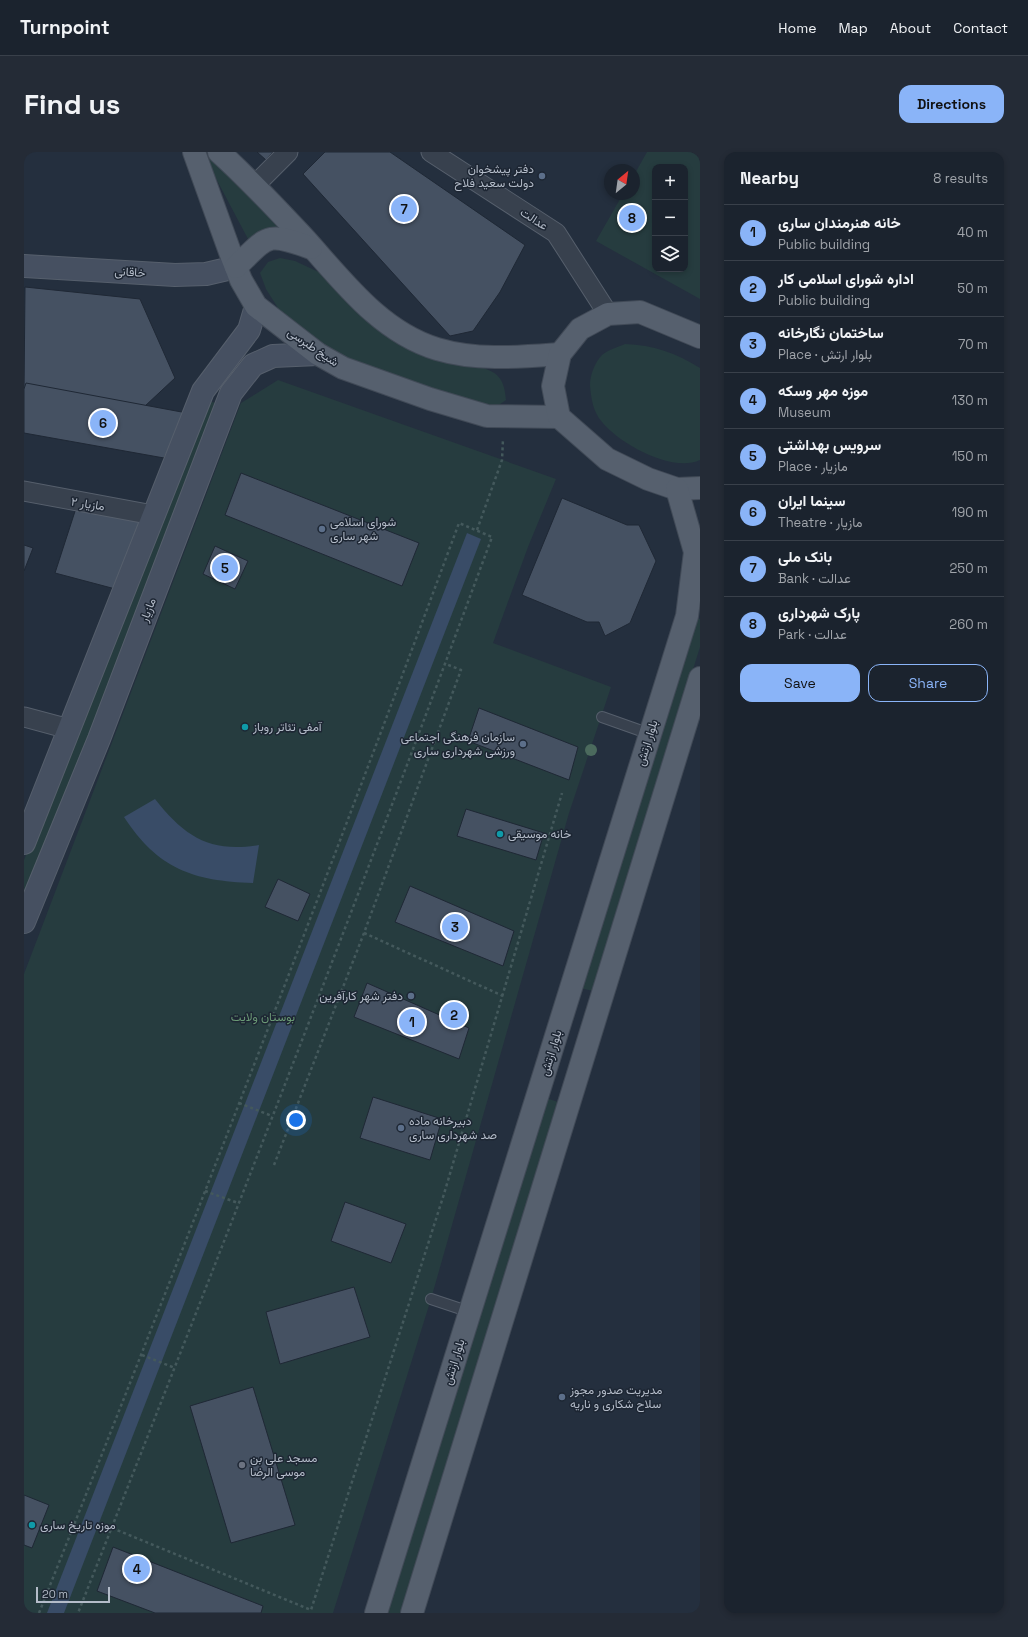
<!DOCTYPE html>
<meta charset="utf-8">
<style>
:root{--surface:#1b232e;--page:#242b36;--text:#f1f3f6;--muted:#a0a4aa;--line:#39404a;--accent:#8ab4f8}
body{margin:0;font-family:"Space Grotesk",Vazirmatn,sans-serif;background:var(--page);color:var(--text)}
.controls{position:absolute;right:12px;top:12px;display:grid;overflow:hidden;border-radius:8px;box-shadow:0 2px 6px #0003}
.controls button{width:36px;height:36px;display:grid;place-items:center;padding:0;border:0;border-bottom:1px solid var(--line);background:var(--surface);color:var(--text);font:20px sans-serif}
.compass{position:absolute;left:580px;top:12px;width:36px;height:36px;border-radius:50%;background:var(--surface);box-shadow:0 2px 6px #0003;rotate:29deg}
.scale{position:absolute;left:12px;bottom:10px;width:74px;box-sizing:border-box;padding-left:4px;border:2px solid #b4bcc9;border-top:0;font-size:11px;line-height:14px;white-space:nowrap;color:#b4bcc9;-webkit-text-stroke:3px #1d2633;paint-order:stroke}
.you{position:absolute;left:272px;top:968px;width:14px;height:14px;margin:-10px;border:3px solid #fff;border-radius:50%;background:#1a73e8;box-shadow:0 0 0 6px #1a73e833}
.badge{display:grid;place-items:center;width:26px;height:26px;border-radius:50%;background:var(--accent);color:#111;font-size:13px;font-weight:700}
.pin{position:absolute;translate:-50% -50%;border:2px solid #fff;box-shadow:0 1px 4px #0006}
.list{margin:0;padding:0;list-style:none}
h2{display:flex;justify-content:space-between;align-items:center;height:52px;margin:0;padding:0 16px;font-size:17px}
h2 small{font-size:13px;font-weight:400;color:var(--muted)}
.list li{display:grid;grid-template-columns:26px 1fr auto;gap:12px;align-items:center;box-sizing:border-box;height:56px;padding:0 16px;border-top:1px solid var(--line)}
.list b{display:block;font-size:15px;white-space:nowrap}
.list p{margin:0;font-size:13px;white-space:nowrap;color:var(--muted)}
.list em{font-size:13px;font-style:normal;color:var(--muted)}
.actions{display:flex;gap:8px;padding:12px 16px}
.actions a{flex:1;padding:9px 0;border:1px solid var(--accent);border-radius:12px;text-align:center;font-size:14px;color:var(--accent)}
.actions .main{background:var(--accent);color:#111}
.icon{flex:none;width:22px;height:22px;fill:none;stroke:currentColor;stroke-width:2;stroke-linecap:round;stroke-linejoin:round}
.map{position:relative;flex:none;width:676px;height:1461px;overflow:hidden;border-radius:12px}
header{display:flex;align-items:center;gap:24px;box-sizing:border-box;height:56px;padding:0 20px;background:var(--surface);border-bottom:1px solid var(--line)}
header strong{font-size:19px}
nav{display:flex;gap:22px;margin-inline-start:auto;font-size:14px}
.intro{display:flex;align-items:center;justify-content:space-between;box-sizing:border-box;height:96px;padding:0 24px}
h1{margin:0;font-size:28px}
.button{padding:10px 18px;border-radius:12px;background:var(--accent);color:#111;font-size:14px;font-weight:700}
main{display:flex;gap:24px;padding:0 24px}
aside{flex:1;background:var(--surface);border-radius:12px;box-shadow:0 2px 6px #0003}
.map>svg:first-child{display:block}
.green{fill:#263c3f;fill-rule:evenodd}
.water{fill:#394c67}
.building{fill:#455162;stroke:#1f2835}
.lines{fill:none;stroke-linecap:round;stroke-linejoin:round}
.lane-casing{stroke:#565f6c;stroke-width:12}
.street-casing{stroke:#565f6c;stroke-width:21}
.secondary-casing{stroke:#565f6c;stroke-width:24}
.primary-casing{stroke:#414a57;stroke-width:24}
.path{stroke:#44595c;stroke-width:2.5;stroke-dasharray:3 3;stroke-linecap:butt}
.lane{stroke:#38414e;stroke-width:10}
.street{stroke:#38414e;stroke-width:19}
.secondary{stroke:#465061;stroke-width:22}
.primary{stroke:#56606e;stroke-width:22}
.tree{fill:#4b6a5d}
.service-dot{fill:#5c6f8a;stroke:#1d2633;stroke-width:1.5}
.culture-dot{fill:#0f9aa8;stroke:#1d2633;stroke-width:1.5}
.worship-dot{fill:#6b7280;stroke:#1d2633;stroke-width:1.5}
.labels{text-anchor:middle;dominant-baseline:central;stroke-width:3;stroke-linejoin:round;paint-order:stroke}
.poi-label{font-size:12px;fill:#b4bcc9;stroke:#1d2633;text-anchor:start}
.street-label{font-size:12px;fill:#b4bcc9;stroke:#1d2633}
.park-label{font-size:12px;fill:#6b9a76;stroke:#1d2633}
</style>
<header>
<strong>Turnpoint</strong>
<nav><a>Home</a><a>Map</a><a>About</a><a>Contact</a></nav>
</header>
<div class="intro"><h1>Find us</h1><a class="button">Directions</a></div>
<main>
<div class="map">
<svg width="676" height="1461" viewBox="0 0 676 1461">
<rect width="100%" height="100%" fill="#242f3e"/>
<g class="green">
<path d="M178,0H180L255,74L224,87Z"/>
<path d="M623,0H676V147L572,89L599,42H610V23ZM631,15H661V117H631Z"/>
<path d="M256,106L271,109L301,123L451,213C472,220 480,223 482,248L469,257L454,255L314,203L261,167L242,137L236,121L244,110Z"/>
<path d="M601,192C629,193 652,201 676,216V308C648,321 596,292 578,270C569,260 567,246 566,233C566,223 571,210 578,203C584,198 594,195 601,192Z"/>
<path d="M254,228L532,327L504,395L469,491L587,535L545,661L407,1147L309,1461H0V822L217,251Z"/>
<path d="M184,249L196,252L0,752V708Z"/>
<path d="M669,465L676,467V495L569,839L556,836Z"/>
<path d="M519,945L534,950L377,1461H359Z"/>
</g>
<g class="water">
<path d="M443,381L457,387L40,1461H23Z"/>
<path d="M131,647C161,685 186,701 235,693L229,731C169,729 134,717 100,665Z"/>
</g>
<g class="building">
<path d="M233,0H249L242,8Z"/>
<path d="M301,0H366L501,93L476,140L449,179L426,184L279,22Z"/>
<path d="M1,135L116,147L151,226L121,254L0,240Z"/>
<path d="M2,231L163,261L140,306L0,281V237Z"/>
<path d="M217,321L395,391L378,434L201,363Z"/>
<path d="M538,346L603,373H615L632,409L606,471L581,484L575,470H563L498,443Z"/>
<path d="M54,350L129,363L99,439L31,421Z"/>
<path d="M0,393L9,396L0,419Z"/>
<path d="M191,394L224,409L211,437L179,422Z"/>
<path d="M455,556L554,595L545,628L444,589Z"/>
<path d="M442,657L520,681L512,708L433,684Z"/>
<path d="M254,727L286,742L274,769L241,755Z"/>
<path d="M386,734L490,779L479,814L371,770Z"/>
<path d="M343,831L445,876L435,907L330,865Z"/>
<path d="M349,945L418,967L406,1008L336,986Z"/>
<path d="M321,1050L382,1072L367,1111L307,1089Z"/>
<path d="M330,1135L346,1185L256,1212L242,1160Z"/>
<path d="M229,1235L271,1373L207,1391L166,1254Z"/>
<path d="M0,1343L25,1353L8,1396L0,1393Z"/>
<path d="M89,1395L239,1454L237,1461H131L73,1439Z"/>
</g>
<g class="lines">
<g class="lane-casing">
<g id="lane">
<path d="M578,565L626,582"/>
<path d="M407,1147L446,1160"/>
</g>
</g>
<g class="street-casing">
<g id="street">
<path d="M407,0L532,81L584,162"/>
<path d="M231,33L264,0"/>
<path d="M0,339L129,363"/>
<path d="M0,565L45,577"/>
</g>
</g>
<g class="secondary-casing">
<g id="secondary">
<path d="M0,114L151,123L182,122L212,115"/>
<path d="M0,691L179,239L225,178L232,154"/>
<path d="M0,770L75,587L207,241L229,213L249,204L294,202"/>
</g>
</g>
<g class="primary-casing">
<g id="primary">
<path d="M170,0L206,100L217,128L232,154L294,202L319,216L406,247L463,264L535,265"/>
<path d="M195,0C225,27 252,56 280,86C318,128 356,180 413,197C453,209 495,205 536,202"/>
<path d="M212,115C244,84 242,79 287,96"/>
<path d="M676,185L616,160L584,162L556,177L536,202L529,234L535,265L583,307L624,327L653,337L676,336"/>
<path d="M352,1461L663,464L671,400L653,337"/>
<path d="M388,1461L676,526"/>
</g>
</g>
<g class="path">
<path d="M453,378L478,308L479,287"/>
<path d="M340,781L479,844"/>
<path d="M215,951L248,964"/>
<path d="M250,1013L340,781L437,518L422,512"/>
<path d="M181,1039L214,1051"/>
<path d="M118,1203L151,1216"/>
<path d="M88,1376L287,1458L420,1042L538,641"/>
<path d="M15,1461C159,1099 300,736 435,371L468,385C335,746 195,1104 54,1461"/>
</g>
<use href="#lane" class="lane"/>
<use href="#street" class="street"/>
<use href="#secondary" class="secondary"/>
<use href="#primary" class="primary"/>
</g>
<circle class="tree" cx="567" cy="598" r="6"/>
<g class="service-dot">
<circle cx="518" cy="24" r="4"/>
<circle cx="298" cy="377" r="4"/>
<circle cx="499" cy="592" r="4"/>
<circle cx="387" cy="844" r="4"/>
<circle cx="377" cy="976" r="4"/>
<circle cx="538" cy="1245" r="4"/>
</g>
<g class="culture-dot">
<circle cx="221" cy="575" r="4"/>
<circle cx="476" cy="682" r="4"/>
<circle cx="8" cy="1373" r="4"/>
</g>
<circle class="worship-dot" cx="218" cy="1313" r="4"/>
<g class="labels">
<g class="poi-label">
<text x="510" y="17" text-anchor="end">دفتر پیشخوان<tspan x="510" dy="14">دولت سعید فلاح</tspan></text>
<text x="306" y="370">شورای اسلامی<tspan x="306" dy="14">شهر ساری</tspan></text>
<text x="229" y="575">آمفی تئاتر روباز</text>
<text x="491" y="585" text-anchor="end">سازمان فرهنگی اجتماعی<tspan x="491" dy="14">ورزشی شهرداری ساری</tspan></text>
<text x="484" y="682">خانه موسیقی</text>
<text x="379" y="844" text-anchor="end">دفتر شهر کارآفرین</text>
<text x="385" y="969">دبیرخانه ماده<tspan x="385" dy="14">صد شهرداری ساری</tspan></text>
<text x="546" y="1238">مدیریت صدور مجوز<tspan x="546" dy="14">سلاح شکاری و ناریه</tspan></text>
<text x="226" y="1306">مسجد علی بن<tspan x="226" dy="14">موسی الرضا</tspan></text>
<text x="16" y="1373">موزه تاریخ ساری</text>
</g>
<g class="street-label">
<text transform="translate(510 67) rotate(33)">عدالت</text>
<text transform="translate(106 120) rotate(3)">خاقانی</text>
<text transform="translate(289 195) rotate(34)">شیخ طبرسی</text>
<text transform="translate(64 352) rotate(9)">مازیار ۲</text>
<text transform="translate(124 458) rotate(-69)">مازیار</text>
<text transform="translate(623 591) rotate(-73)">بلوار ارتش</text>
<text transform="translate(527 901) rotate(-73)">بلوار ارتش</text>
<text transform="translate(430 1210) rotate(-73)">بلوار ارتش</text>
</g>
<g class="park-label">
<text x="239" y="865">بوستان ولایت</text>
</g>
</g>
</svg>
<div class="controls">
<button>+</button>
<button>−</button>
<button><svg class="icon" aria-label="layers" viewBox="0 0 24 24"><path d="M12 4l9 5-9 5-9-5zM3 14l9 5 9-5"/></svg></button>
</div>
<svg class="compass" viewBox="-18 -18 36 36"><path d="M0-13l5 13h-10z" fill="#e53935"/><path d="M0 13l5-13h-10z" fill="#a0a4aa"/></svg>
<div class="scale">20 m</div>
<div class="you"></div>
<div class="pin badge" style="left:388px;top:870px">1</div>
<div class="pin badge" style="left:430px;top:863px">2</div>
<div class="pin badge" style="left:431px;top:775px">3</div>
<div class="pin badge" style="left:113px;top:1417px">4</div>
<div class="pin badge" style="left:201px;top:416px">5</div>
<div class="pin badge" style="left:79px;top:271px">6</div>
<div class="pin badge" style="left:380px;top:57px">7</div>
<div class="pin badge" style="left:608px;top:66px">8</div>
</div>
<aside>
<h2>Nearby<small>8 results</small></h2>
<ul class="list">
<li><span class="badge">1</span><div><b>خانه هنرمندان ساری</b><p>Public building</p></div><em>40 m</em></li>
<li><span class="badge">2</span><div><b>اداره شورای اسلامی کار</b><p>Public building</p></div><em>50 m</em></li>
<li><span class="badge">3</span><div><b>ساختمان نگارخانه</b><p>Place · بلوار ارتش</p></div><em>70 m</em></li>
<li><span class="badge">4</span><div><b>موزه مهر وسکه</b><p>Museum</p></div><em>130 m</em></li>
<li><span class="badge">5</span><div><b>سرویس بهداشتی</b><p>Place · مازیار</p></div><em>150 m</em></li>
<li><span class="badge">6</span><div><b>سینما ایران</b><p>Theatre · مازیار</p></div><em>190 m</em></li>
<li><span class="badge">7</span><div><b>بانک ملی</b><p>Bank · عدالت</p></div><em>250 m</em></li>
<li><span class="badge">8</span><div><b>پارک شهرداری</b><p>Park · عدالت</p></div><em>260 m</em></li>
</ul>
<div class="actions"><a class="main">Save</a><a>Share</a></div>
</aside>
</main>
